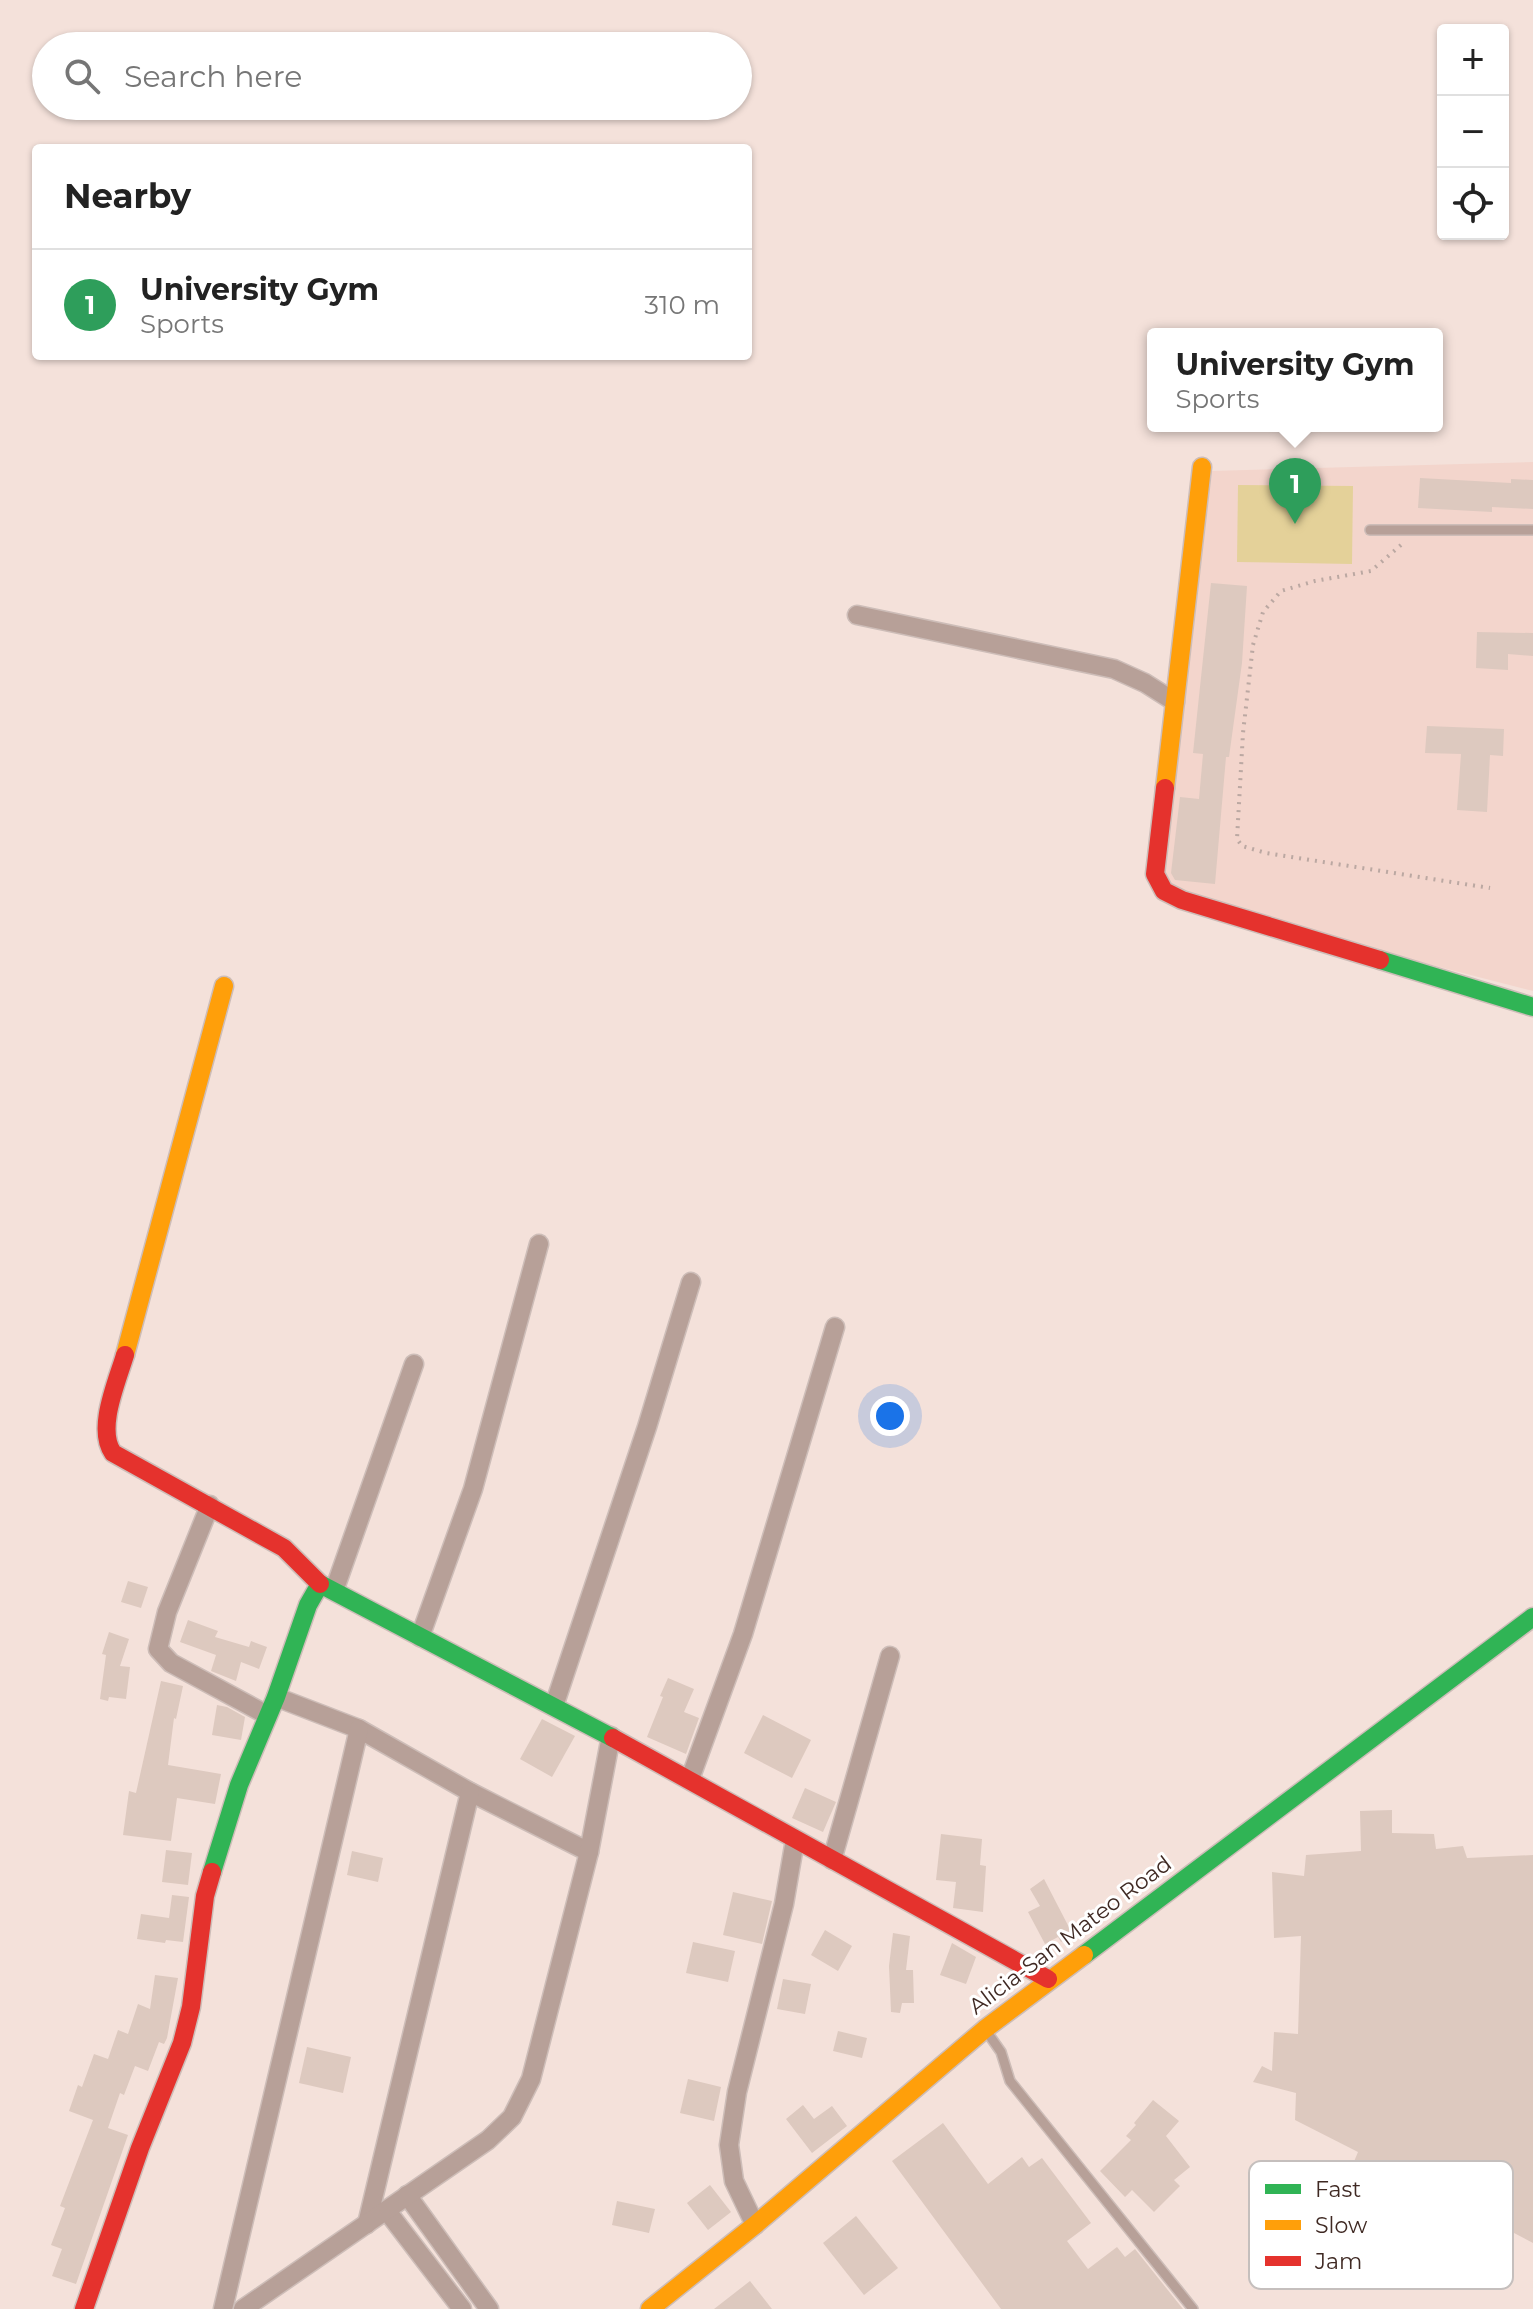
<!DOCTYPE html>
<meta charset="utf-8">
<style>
:root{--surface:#fff;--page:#f2f2f2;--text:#222;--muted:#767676;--line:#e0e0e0;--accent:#d93025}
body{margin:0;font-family:Montserrat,sans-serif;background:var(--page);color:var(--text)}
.controls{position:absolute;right:24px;top:24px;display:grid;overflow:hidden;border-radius:8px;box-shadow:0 2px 6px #0004}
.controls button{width:72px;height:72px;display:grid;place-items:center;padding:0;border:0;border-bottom:2px solid var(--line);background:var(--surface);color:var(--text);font:40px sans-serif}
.you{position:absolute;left:890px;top:1416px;width:28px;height:28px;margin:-20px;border:6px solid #fff;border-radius:50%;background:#1a73e8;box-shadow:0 0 0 12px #1a73e833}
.badge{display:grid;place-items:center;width:52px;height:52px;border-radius:50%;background:var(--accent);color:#fff;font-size:26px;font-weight:700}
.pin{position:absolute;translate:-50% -66px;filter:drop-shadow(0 2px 4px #0008)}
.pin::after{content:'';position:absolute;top:42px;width:28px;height:24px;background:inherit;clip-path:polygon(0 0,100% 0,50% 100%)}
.popup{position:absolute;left:1147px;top:328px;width:296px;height:104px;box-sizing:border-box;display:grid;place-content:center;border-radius:8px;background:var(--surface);filter:drop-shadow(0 2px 6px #0005);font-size:26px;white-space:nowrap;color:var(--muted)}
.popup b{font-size:30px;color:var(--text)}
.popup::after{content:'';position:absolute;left:50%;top:100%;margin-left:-16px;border:16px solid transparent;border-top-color:var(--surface)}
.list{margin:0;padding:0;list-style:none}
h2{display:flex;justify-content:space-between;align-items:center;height:104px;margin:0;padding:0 32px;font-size:34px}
h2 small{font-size:26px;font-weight:400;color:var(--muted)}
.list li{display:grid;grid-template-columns:52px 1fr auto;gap:24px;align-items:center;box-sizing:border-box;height:112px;padding:0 32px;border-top:2px solid var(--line)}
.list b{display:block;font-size:30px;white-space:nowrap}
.list p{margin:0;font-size:26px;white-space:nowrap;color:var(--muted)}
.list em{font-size:26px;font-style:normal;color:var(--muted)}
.icon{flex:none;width:44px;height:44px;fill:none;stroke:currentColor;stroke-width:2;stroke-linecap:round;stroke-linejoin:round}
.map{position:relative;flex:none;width:1533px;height:2309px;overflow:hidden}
.search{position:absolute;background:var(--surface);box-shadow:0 2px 6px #0004;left:32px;top:32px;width:720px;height:88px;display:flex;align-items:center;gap:20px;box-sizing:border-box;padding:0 28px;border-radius:44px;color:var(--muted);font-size:30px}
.panel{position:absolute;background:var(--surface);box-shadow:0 2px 6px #0004;left:32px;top:144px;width:720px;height:216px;border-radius:8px}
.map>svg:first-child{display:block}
.built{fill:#f3d5cc}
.green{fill:#e4d199}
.building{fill:#ddc9bf}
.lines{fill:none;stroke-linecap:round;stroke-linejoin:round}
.lane-casing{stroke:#cdbdb8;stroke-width:12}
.street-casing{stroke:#cdbdb8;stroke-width:21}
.fast-casing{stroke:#cdbdb8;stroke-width:21}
.slow-casing{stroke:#cdbdb8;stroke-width:21}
.jam-casing{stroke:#cdbdb8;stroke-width:21}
.path{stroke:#bba8a2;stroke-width:4;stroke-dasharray:2 6;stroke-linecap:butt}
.lane{stroke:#b7a098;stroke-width:9}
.street{stroke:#b7a098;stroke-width:18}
.fast{stroke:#30b455;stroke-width:18}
.slow{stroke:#ff9f0a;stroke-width:18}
.jam{stroke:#e5322d;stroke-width:18}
.labels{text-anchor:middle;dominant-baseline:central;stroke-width:6;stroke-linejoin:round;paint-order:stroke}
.street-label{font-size:22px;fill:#3f2923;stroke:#fff}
.key{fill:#fff;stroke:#c5bfbd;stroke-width:2}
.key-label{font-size:22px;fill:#3f2923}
</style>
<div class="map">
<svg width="1533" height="2309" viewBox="0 0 1533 2309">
<rect width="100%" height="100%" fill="#f4e1da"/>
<path class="built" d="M1533,462V991L1416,961L1163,886L1212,471Z"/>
<path class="green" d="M1238,485L1353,486L1352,564L1237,562Z"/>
<g class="building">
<path d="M1420,478L1511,483V479L1533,480V509L1492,507V512L1418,508Z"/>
<path d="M1211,583L1247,586L1242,663L1229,757H1226L1215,884L1175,880L1171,873L1180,797L1199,799L1203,754L1193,753Z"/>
<path d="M1477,632L1533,633V656L1508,654V670L1476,668Z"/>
<path d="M1427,726L1504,729L1503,756L1490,755L1487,812L1457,810L1461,754L1425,753Z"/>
<path d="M128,1581L148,1587L141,1608L121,1602Z"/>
<path d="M188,1620L218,1631L215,1637L249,1647L251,1641L267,1647L259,1669L241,1662L236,1681L211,1671L216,1655L180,1642Z"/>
<path d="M109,1632L129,1639L120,1666L130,1667L126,1699L109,1697L108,1701L100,1699L106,1655L102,1654Z"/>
<path d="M668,1678L694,1689L684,1712L699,1718L686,1754L647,1737L663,1697L660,1696Z"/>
<path d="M161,1681L183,1686L176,1719L174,1718L168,1765L221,1774L215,1804L177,1798L171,1841L123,1835L129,1791L136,1793Z"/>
<path d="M217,1705L227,1707L245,1717L241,1740L212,1735Z"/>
<path d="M763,1715L811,1740L792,1778L744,1753Z"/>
<path d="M542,1719L575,1736L552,1777L520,1759Z"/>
<path d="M805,1788L836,1802L823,1832L792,1818Z"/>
<path d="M1392,1810V1833L1434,1834L1436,1849L1463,1846L1467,1858L1533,1855V2243L1472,2211L1468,2220L1413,2194L1418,2183L1377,2162L1372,2173L1353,2164L1358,2152L1295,2120L1296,2093L1253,2082L1262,2066L1272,2071L1274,2032L1298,2034L1301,1936L1274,1938L1272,1872L1304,1876L1306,1855L1361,1851L1360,1811Z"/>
<path d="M941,1834L982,1839L980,1865L986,1866L983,1912L953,1908L956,1882L936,1880Z"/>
<path d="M166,1850L192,1853L188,1885L162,1882Z"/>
<path d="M352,1851L383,1858L378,1882L347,1875Z"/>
<path d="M1044,1879L1073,1935L1061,1942L1058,1937L1045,1944L1028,1912L1040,1906L1030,1889Z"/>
<path d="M733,1892L772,1901L762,1944L723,1935Z"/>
<path d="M172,1895L189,1897L183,1942L166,1940L165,1943L137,1939L141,1914L169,1918Z"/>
<path d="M825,1930L852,1946L838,1971L811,1955Z"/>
<path d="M893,1933L910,1936L906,1970H913L914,2003H902L900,2013L891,2012L889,1966Z"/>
<path d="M693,1942L735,1951L728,1982L686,1973Z"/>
<path d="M952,1943L976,1957L966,1984L940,1975Z"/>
<path d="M155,1975L178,1978L167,2038L164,2044L159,2042L148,2071L135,2066L124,2095L120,2093L108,2128L128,2135L76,2284L52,2276L62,2249L51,2245L65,2208L60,2206L93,2120L69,2111L78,2085L82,2087L94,2054L108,2059L118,2030L128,2034L138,2004L150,2009Z"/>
<path d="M783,1979L811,1984L805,2014L777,2009Z"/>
<path d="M838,2031L867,2038L862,2058L833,2051Z"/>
<path d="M307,2047L351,2057L343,2093L299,2083Z"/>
<path d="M688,2079L721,2087L714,2121L680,2113Z"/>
<path d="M1153,2100L1179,2121L1166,2136L1190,2167L1174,2180L1180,2186L1154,2212L1132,2190L1125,2197L1100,2171L1131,2140L1126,2136L1136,2125L1134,2123Z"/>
<path d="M803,2105L814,2119L832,2106L847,2126L812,2153L786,2119Z"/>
<path d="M943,2123L988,2184L1022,2157L1029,2167L1042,2158L1091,2223L1067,2241L1088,2269L1117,2247L1125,2257L1135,2249L1183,2309H1001L892,2161Z"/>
<path d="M1305,2168L1329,2200L1306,2219L1281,2187Z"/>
<path d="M710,2185L731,2212L708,2230L687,2203Z"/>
<path d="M617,2201L655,2209L649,2233L612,2225Z"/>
<path d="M856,2216L898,2268L864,2295L823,2243Z"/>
<path d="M750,2281L772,2309H714Z"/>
</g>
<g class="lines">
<g class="lane-casing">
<g id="lane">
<path d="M1370,530H1533"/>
<path d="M987,2032L1001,2052L1010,2081L1193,2309"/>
</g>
</g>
<g class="street-casing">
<g id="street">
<path d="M857,615L1114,669L1145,683L1175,702"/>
<path d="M210,1505L167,1612L158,1649L171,1663L267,1715"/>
<path d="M334,1591L414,1364"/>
<path d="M420,1637L473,1489L539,1244"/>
<path d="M276,1697L359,1729L470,1792L589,1852"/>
<path d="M554,1706L647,1427L691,1282"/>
<path d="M690,1779L743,1634L835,1327"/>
<path d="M832,1860L890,1656"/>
<path d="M407,2195L489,2309"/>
<path d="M387,2211L462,2309"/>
<path d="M367,2224L470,1792"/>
<path d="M755,2225L734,2181L729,2145L737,2092L784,1904L795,1840"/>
<path d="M223,2309L359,1729"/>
<path d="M243,2309L488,2140L512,2117L531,2079L589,1852L611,1736"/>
</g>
</g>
<g class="fast-casing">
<g id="fast">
<path d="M1380,960L1533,1007"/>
<path d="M212,1872L239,1785L276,1697L308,1605L320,1584L613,1738"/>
<path d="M1084,1955L1533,1617"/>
</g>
</g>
<g class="slow-casing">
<g id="slow">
<path d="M1165,788L1202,467"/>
<path d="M125,1355L224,986"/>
<path d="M650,2309L755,2225L985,2029L1084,1955"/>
</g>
</g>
<g class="jam-casing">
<g id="jam">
<path d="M1165,788L1155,874L1164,891L1182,900L1380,960"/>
<path d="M125,1355C117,1382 96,1429 113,1453L284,1548L320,1584"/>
<path d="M613,1738L1048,1979"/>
<path d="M84,2309L140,2148L182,2043L191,2007L205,1896L212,1872"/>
</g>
</g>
<path class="path" d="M1401,545L1371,571L1315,581L1281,591L1263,612L1253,645L1243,733L1237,839L1242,846L1266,853L1490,888"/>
<use href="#lane" class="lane"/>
<use href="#street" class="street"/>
<use href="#fast" class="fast"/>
<use href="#slow" class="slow"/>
<use href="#jam" class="jam"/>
</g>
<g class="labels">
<g class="street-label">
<text transform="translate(1070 1935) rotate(-37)">Alicia-San Mateo Road</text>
</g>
</g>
<rect x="1249" y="2161" width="264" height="128" rx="12" class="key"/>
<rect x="1265" y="2184" width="36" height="10" fill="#30b455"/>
<rect x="1265" y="2220" width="36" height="10" fill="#ff9f0a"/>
<rect x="1265" y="2256" width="36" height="10" fill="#e5322d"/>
<g class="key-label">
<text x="1315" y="2197">Fast</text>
<text x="1315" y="2233">Slow</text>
<text x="1315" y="2269">Jam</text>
</g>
</svg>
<div class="controls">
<button>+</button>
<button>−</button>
<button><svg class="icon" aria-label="locate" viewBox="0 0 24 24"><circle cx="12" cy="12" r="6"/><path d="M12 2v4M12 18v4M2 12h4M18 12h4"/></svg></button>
</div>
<div class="you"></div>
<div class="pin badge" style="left:1295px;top:524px;background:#2e9e5b">1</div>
<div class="popup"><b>University Gym</b>Sports</div>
<div class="search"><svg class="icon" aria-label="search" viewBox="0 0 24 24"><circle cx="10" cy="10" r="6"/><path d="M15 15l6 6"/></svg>Search here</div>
<section class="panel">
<h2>Nearby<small></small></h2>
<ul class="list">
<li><span class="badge" style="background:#2e9e5b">1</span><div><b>University Gym</b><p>Sports</p></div><em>310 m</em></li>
</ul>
</section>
</div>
